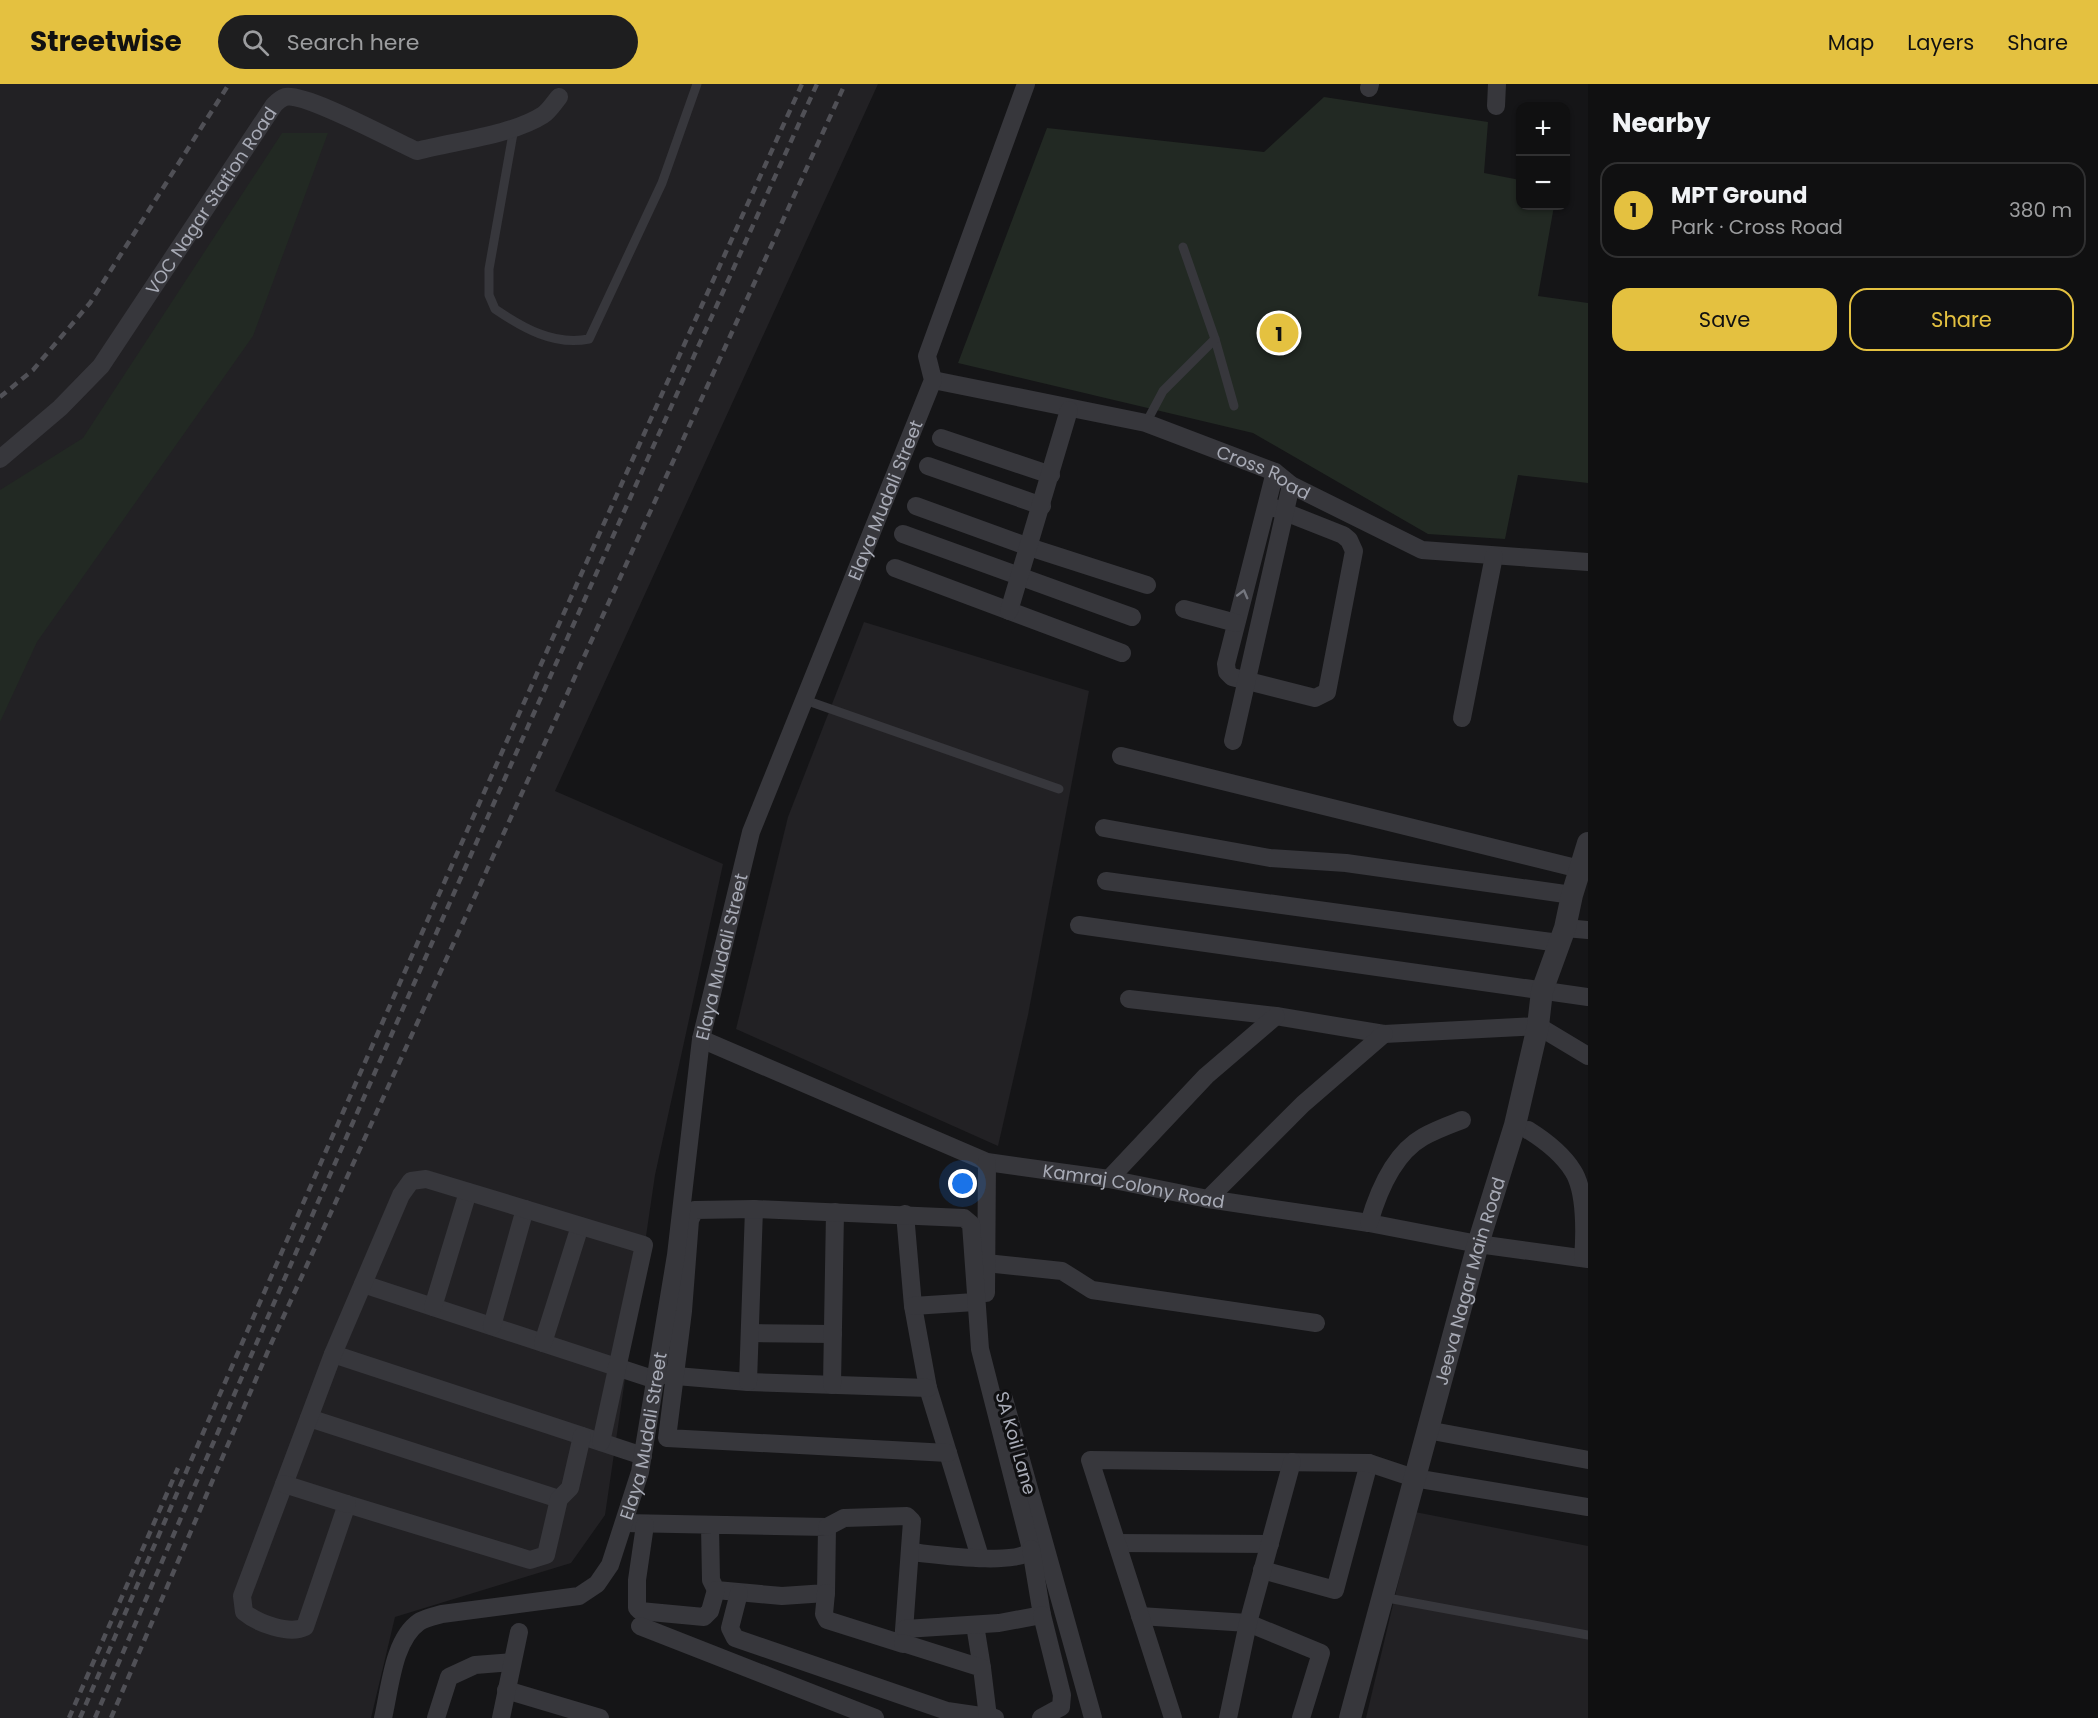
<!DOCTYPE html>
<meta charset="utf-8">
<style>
:root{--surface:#101011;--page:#1e1e1f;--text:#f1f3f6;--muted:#9c9d9f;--line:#303031;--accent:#e4c140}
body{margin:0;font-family:Poppins,sans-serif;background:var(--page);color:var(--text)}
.controls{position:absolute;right:18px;top:18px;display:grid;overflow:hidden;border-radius:12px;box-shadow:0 2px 4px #0004}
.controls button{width:54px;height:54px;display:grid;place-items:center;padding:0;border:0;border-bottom:2px solid var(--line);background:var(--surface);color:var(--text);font:30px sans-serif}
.you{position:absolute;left:963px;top:1100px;width:21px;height:21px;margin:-15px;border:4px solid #fff;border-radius:50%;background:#1a73e8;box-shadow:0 0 0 9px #1a73e833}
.badge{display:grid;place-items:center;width:39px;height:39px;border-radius:50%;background:var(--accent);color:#111;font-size:20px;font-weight:700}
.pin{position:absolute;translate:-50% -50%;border:3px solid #fff;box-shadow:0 2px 6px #0006}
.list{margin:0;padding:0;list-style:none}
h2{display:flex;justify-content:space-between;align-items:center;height:78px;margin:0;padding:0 24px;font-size:26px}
h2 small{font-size:20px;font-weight:400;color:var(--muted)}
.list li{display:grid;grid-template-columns:39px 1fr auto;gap:18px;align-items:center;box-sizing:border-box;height:96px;margin:0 12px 12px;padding:0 12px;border:2px solid var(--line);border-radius:18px}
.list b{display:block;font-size:22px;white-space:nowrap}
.list p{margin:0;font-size:20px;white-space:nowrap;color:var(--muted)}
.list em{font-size:20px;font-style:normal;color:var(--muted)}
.actions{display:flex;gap:12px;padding:18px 24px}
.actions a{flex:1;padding:14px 0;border:2px solid var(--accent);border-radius:18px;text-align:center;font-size:21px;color:var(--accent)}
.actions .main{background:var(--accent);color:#111}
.icon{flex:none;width:33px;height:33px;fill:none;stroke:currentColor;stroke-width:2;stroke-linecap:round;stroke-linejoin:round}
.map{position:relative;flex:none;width:1588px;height:1634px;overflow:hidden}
header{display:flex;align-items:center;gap:36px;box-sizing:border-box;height:84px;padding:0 30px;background:var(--accent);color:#111}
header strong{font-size:28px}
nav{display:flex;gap:33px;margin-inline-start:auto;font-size:21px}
.search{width:420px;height:54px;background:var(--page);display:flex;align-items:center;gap:15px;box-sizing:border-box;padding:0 21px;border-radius:33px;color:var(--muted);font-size:22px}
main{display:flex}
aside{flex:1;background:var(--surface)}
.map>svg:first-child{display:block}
.built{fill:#222124}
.green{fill:#222923}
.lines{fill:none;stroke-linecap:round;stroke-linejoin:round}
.service{stroke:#37373c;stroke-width:9}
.minor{stroke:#37373c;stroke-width:18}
.tertiary{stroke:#37373c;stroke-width:22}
.rail{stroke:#505056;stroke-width:4.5;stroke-dasharray:8 6;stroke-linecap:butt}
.oneway{stroke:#75777f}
.labels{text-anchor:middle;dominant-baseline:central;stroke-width:6;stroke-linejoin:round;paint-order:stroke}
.street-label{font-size:18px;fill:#a8abb6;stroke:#101012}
</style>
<header>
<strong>Streetwise</strong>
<div class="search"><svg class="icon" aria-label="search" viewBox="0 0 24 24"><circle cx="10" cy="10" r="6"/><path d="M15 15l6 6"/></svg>Search here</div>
<nav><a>Map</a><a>Layers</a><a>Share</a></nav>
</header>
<main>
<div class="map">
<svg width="1588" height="1634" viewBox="0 0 1588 1634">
<rect width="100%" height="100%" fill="#151517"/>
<g class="built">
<path d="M0,0H878L555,707L723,780L655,1091L605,1431L571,1479L395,1533L371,1634H0Z"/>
<path d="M864,538L1089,607L1028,931L998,1062L736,945L788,733Z"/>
<path d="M1415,1428L1588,1462V1634H1366Z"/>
</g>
<g class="green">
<path d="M1324,13L1488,38L1484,89L1520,96V122H1554L1538,212L1588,219V399L1518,391L1505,455L1428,450L1253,349L958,279L1047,44L1264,68Z"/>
<path d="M282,49H328L253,252L37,558L0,638V406L83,354Z"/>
</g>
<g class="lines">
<g class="service">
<path d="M514,44L489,185V211L495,225C523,244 554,262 589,255L662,99L697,0"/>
<path d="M1215,255L1234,322"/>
<path d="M1146,339L1163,307L1215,255L1183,163"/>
<path d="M805,616L1059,705"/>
<path d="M1382,1513L1588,1551"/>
</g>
<g class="minor">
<path d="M1369,4L1370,0"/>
<path d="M1496,22L1497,0"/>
<path id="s1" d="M933,296L1146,339L1275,388L1291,401L1422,466L1588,478"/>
<path d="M941,354L1051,391"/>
<path id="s2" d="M0,375L60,324L101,282L274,21C277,18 282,14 285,13C305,8 394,57 417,67C455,57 512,51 543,31C549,27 554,19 559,13"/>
<path d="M928,382L1042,422"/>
<path d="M1267,421L1343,451L1349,456L1354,467L1327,608L1315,614L1232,593L1227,588L1226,580L1275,388"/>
<path d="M916,422L1029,463L1147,501"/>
<path d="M903,450L1132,533"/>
<path d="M895,484L1122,569"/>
<path d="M1184,525L1236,539"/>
<path d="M1009,527L1069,326"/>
<path d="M1462,634L1494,472"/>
<path d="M1233,657L1291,401"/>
<path d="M1121,672L1580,785"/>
<path d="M1104,744L1270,774L1346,779L1572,811"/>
<path d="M1106,797L1559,859"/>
<path d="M1079,841L1588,913"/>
<path d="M1565,844L1588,846"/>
<path d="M1129,915L1276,932L1384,950L1538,942L1588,972"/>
<path id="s3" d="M701,955L987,1078L1109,1095L1208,1115L1369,1139L1478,1160L1588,1175"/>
<path d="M1528,1046C1544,1056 1563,1071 1573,1087C1586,1107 1585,1151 1583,1174"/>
<path d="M1109,1095L1206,992L1276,932"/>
<path d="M1208,1115L1303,1020L1384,950"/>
<path d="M905,1130L913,1222L928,1304L980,1473"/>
<path d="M1369,1139C1378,1108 1393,1070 1423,1053C1435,1046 1449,1041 1462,1036"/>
<path d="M986,1179L1062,1187L1092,1206L1316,1239"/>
<path d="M363,1200L656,1296"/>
<path d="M986,1209L987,1078"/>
<path d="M913,1222L975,1218"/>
<path d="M433,1223L468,1108"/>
<path d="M492,1242L525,1125"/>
<path d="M750,1249L833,1250"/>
<path d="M543,1259L580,1142"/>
<path d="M333,1270L643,1372"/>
<path d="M664,1291L748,1298L928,1304"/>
<path d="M748,1298L754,1125"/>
<path d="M832,1301L835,1128"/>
<path d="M1004,1315L1093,1634"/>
<path d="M309,1334L559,1415"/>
<path d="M1427,1346L1588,1376"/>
<path d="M582,1352L570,1404L559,1415L546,1471L530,1476L347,1420L305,1543C289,1551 257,1539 244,1528L242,1512L333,1270L401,1111L411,1097L426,1095L644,1161L601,1358"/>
<path d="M284,1400L347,1420"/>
<path d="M624,1439L827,1443L826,1509L782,1512L716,1506L711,1496L710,1442"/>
<path d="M645,1441L637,1496V1524L640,1527L704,1533L710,1527L716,1506"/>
<path d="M1117,1459L1270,1460"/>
<path d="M910,1468C932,1470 1020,1483 1031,1465L980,1265L971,1140L964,1134L754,1125L695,1126L690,1136L683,1227L667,1354L948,1369"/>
<path d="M1262,1486L1335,1506L1369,1379"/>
<path d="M739,1509L730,1544L735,1554L947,1627L988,1633"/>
<path d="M826,1509L824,1530L827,1536L903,1560L912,1437L907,1432L844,1434L827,1443"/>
<path d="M1140,1532L1248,1539L1321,1569L1301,1634"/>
<path d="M975,1541L982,1584"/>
<path d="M640,1542L875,1634"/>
<path d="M905,1545L999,1539L1042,1531L1031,1465"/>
<path d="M903,1559L982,1584L988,1633L995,1634"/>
<path d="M506,1606L600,1634"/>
<path id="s4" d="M383,1634C390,1605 393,1556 419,1538C425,1534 435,1532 442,1530L579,1512L597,1500L610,1481L640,1388L676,1171L701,955L751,748L933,296L927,272L1026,0"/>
<path d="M436,1634L449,1593L475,1581L512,1578"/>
<path d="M501,1634L519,1548"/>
<path d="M1041,1634L1061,1623L1062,1611L1042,1531"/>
<path d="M1173,1634L1090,1376L1369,1379L1414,1394L1588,1423"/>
<path d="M1228,1634L1248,1539L1292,1378"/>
</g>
<path class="tertiary" id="s5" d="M1350,1634L1478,1160L1515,1041L1538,942L1542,907L1565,844L1572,811L1588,759"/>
<g class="rail">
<path d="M0,313L33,286L90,219L229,0"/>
<path d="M69,1634L178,1384"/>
<path d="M80,1634C315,1087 556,542 802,0"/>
<path d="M95,1634C329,1086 571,542 817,0"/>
<path d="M111,1634L271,1260L845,0"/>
</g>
</g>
<defs><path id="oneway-chevron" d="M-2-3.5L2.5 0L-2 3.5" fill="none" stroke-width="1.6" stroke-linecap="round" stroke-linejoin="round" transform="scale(1.5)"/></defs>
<use class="oneway" href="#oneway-chevron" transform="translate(1243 510) rotate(-75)"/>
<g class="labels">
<g class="street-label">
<text stroke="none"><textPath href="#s2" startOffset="336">VOC Nagar Station Road</textPath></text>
<text stroke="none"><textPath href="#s1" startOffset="345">Cross Road</textPath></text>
<text stroke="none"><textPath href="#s4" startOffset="1418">Elaya Mudali Street</textPath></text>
<text stroke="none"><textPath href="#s4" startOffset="932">Elaya Mudali Street</textPath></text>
<text stroke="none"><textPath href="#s3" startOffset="460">Kamraj Colony Road</textPath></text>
<text stroke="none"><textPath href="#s5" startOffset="453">Jeeva Nagar Main Road</textPath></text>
<text stroke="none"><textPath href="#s4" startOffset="446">Elaya Mudali Street</textPath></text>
<text transform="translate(1016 1359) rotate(74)">SA Koil Lane</text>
</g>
</g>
</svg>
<div class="controls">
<button>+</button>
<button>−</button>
</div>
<div class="you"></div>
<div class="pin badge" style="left:1279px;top:249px">1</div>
</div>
<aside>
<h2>Nearby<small></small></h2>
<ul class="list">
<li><span class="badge">1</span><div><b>MPT Ground</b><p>Park · Cross Road</p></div><em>380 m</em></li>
</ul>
<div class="actions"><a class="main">Save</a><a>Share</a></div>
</aside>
</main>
